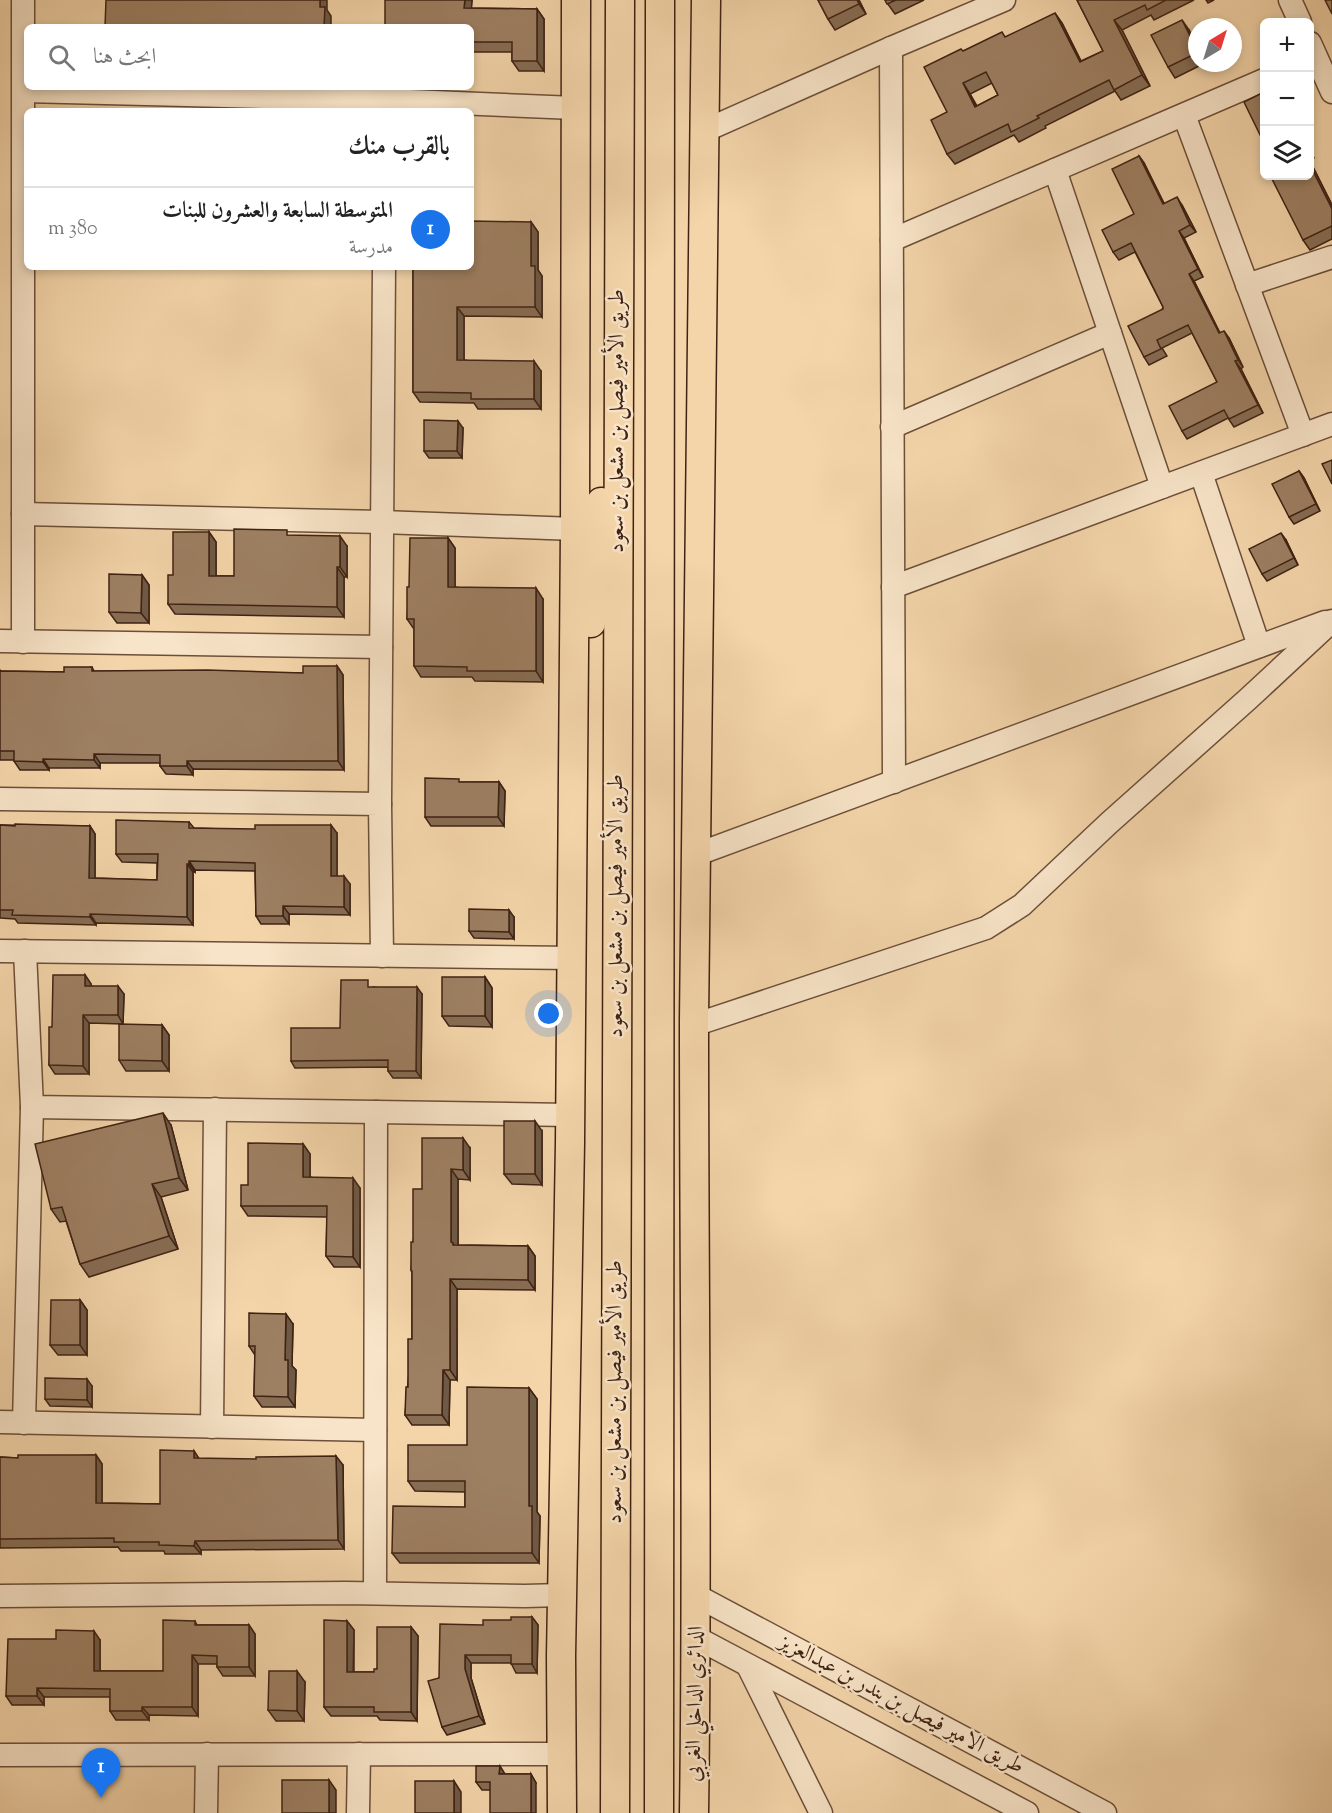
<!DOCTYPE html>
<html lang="ar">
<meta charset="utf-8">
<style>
:root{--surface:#fff;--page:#f2f2f2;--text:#222;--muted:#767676;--line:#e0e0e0;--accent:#1a73e8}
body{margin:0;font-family:"Sorts Mill Goudy",Amiri,serif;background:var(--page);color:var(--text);direction:rtl}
.controls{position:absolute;right:18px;top:18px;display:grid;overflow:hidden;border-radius:9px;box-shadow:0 3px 9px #0003}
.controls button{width:54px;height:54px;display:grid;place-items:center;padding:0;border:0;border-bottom:2px solid var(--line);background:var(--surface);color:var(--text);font:30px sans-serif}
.compass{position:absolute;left:1188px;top:18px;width:54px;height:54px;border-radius:50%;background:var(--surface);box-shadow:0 3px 9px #0003;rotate:38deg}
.you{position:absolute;left:549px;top:1014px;width:21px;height:21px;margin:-15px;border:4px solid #fff;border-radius:50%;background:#1a73e8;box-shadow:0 0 0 9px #1a73e833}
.badge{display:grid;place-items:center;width:39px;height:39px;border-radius:50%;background:var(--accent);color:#fff;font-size:20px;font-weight:700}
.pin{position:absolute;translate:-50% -50px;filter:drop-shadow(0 2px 3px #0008)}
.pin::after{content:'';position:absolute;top:32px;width:21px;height:18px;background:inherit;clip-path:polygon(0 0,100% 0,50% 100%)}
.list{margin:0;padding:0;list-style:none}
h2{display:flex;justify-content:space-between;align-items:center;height:78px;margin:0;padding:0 24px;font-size:26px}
h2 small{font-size:20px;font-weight:400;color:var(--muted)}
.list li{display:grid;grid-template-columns:39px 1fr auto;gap:18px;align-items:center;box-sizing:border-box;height:84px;padding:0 24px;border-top:2px solid var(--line)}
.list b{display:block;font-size:22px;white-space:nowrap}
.list p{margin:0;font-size:20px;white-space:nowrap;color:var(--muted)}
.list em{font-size:20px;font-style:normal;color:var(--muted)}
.icon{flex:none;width:33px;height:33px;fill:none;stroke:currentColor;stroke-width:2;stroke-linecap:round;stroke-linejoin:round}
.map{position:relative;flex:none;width:1332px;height:1813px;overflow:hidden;direction:ltr}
.search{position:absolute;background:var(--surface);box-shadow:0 3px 9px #0003;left:24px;top:24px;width:450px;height:66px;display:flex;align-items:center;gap:15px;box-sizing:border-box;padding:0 21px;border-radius:9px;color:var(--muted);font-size:22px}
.panel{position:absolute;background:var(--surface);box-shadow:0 3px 9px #0003;left:24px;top:108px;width:450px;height:162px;border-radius:9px;direction:rtl}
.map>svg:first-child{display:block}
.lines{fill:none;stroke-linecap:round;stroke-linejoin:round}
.minor-casing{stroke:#6c4f39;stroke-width:25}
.major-casing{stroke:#3f2213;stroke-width:31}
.minor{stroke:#f8e4c8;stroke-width:22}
.major{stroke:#f4d5aa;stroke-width:28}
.wall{fill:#876d54;stroke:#3f2213;stroke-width:1.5;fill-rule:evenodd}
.shaded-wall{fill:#6e5945;stroke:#3f2213;stroke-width:1.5}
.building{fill:#9d7f62;stroke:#3f2213;stroke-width:1.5;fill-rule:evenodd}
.labels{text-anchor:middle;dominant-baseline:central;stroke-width:5;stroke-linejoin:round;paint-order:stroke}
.street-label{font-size:22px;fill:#3f2213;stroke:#f8e4c8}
</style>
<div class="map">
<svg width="1332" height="1813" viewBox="0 0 1332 1813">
<rect width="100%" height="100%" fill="#f4d5aa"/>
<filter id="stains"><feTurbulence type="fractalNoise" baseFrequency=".00333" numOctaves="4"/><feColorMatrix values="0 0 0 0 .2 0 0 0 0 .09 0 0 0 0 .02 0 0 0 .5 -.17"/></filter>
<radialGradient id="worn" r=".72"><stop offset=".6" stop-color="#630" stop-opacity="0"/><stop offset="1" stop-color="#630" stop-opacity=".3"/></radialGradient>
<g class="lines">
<g class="minor-casing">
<g id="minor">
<path d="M23,0V642"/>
<path d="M1290,0L1300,22"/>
<path d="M1310,43L1332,92"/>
<path d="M891,48L894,782"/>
<path d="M24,91L386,100"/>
<path d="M386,111V100L575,108"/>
<path d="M1184,115L1303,435"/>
<path d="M704,131L891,48L1004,0"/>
<path d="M1055,170L1162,487"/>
<path d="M892,240L1264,80"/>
<path d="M1247,285L1332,257"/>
<path d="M892,427L1110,333"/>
<path d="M1201,473L1259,646"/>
<path d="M23,514L382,522L575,529"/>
<path d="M893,587L1332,424"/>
<path d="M0,641L381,647"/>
<path d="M0,799L380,804L382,956"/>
<path d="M380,804L384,267"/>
<path d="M695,855L1325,622"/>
<path d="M0,951L574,958"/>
<path d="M25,951L32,1107L376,1112"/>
<path d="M694,1025L986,928L1022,905L1109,823L1248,699L1332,621"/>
<path d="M0,1422L375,1430"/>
<path d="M24,1423L32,1107"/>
<path d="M212,1427L215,1109"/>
<path d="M375,1593L376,1112L570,1115"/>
<path d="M0,1596L346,1593L525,1596L562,1595"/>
<path d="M697,1596L1105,1813"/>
<path d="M697,1638L1027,1813"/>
<path d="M748,1666L821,1813"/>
<path d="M0,1755L562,1754"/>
<path d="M206,1813L207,1754"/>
<path d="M358,1813L359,1754"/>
</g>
</g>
<g class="major-casing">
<g id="major">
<path d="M591,623L601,502"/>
<path d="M562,1813L561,1656L570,1143L575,529L576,0"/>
<path d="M615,1813L620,0"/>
<path d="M659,1813L660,0"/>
<path d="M694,1813C698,1549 694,1285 694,1020C696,680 701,340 706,0"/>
</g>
</g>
<use href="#minor" class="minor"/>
<use href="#major" class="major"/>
</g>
<g class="wall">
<path d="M385,0H472L471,8L537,9L544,19V71H519L512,61V52H471V27Z"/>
<path d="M818,0H859L866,14L835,30L828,19Z"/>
<path d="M885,0H924L895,14Z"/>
<path d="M1077,0H1194L1154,20L1151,15L1122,30L1150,86L1121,100L1115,91L1045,126L1046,128L1019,142L1014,135L955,164L947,154V112L963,51L1006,37L1062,23L1081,61L1103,51ZM992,83L998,95L977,106L970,94Z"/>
<path d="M1206,0H1214L1208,3Z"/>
<path d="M1189,30L1197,46V63H1205L1175,78L1168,67Z"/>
<path d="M1310,149L1314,158L1310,160Z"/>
<path d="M1139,156L1144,163L1164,203L1182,205L1196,232L1184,238L1203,277L1194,281L1220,333L1229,338L1243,367L1241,369L1263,413L1234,427L1228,418L1187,439L1182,431L1217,382L1192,333L1162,348L1167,356L1149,365L1144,357L1163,307L1135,252L1119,260L1113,252L1134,214Z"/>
<path d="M1310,161L1332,205V239L1310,250L1303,240L1310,176Z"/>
<path d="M531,222L538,232V270L542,276V317L464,316V360L541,371V409H478L474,403L420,402L413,392V267Z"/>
<path d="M463,428L462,458H429L424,451Z"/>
<path d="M1299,471L1304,478L1320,511L1294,524L1289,517Z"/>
<path d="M209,532L216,542V576H234L291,536L347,546V577H344V617L175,614L168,604L173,575Z"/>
<path d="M448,538L455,548V587L543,599V682L475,681L472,677H421L414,666V629L407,619L409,587Z"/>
<path d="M1286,540L1298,565L1267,581L1262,574Z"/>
<path d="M142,575L149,585V623H117L109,612Z"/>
<path d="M337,666L343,675L344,770L193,769V775L166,774L160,766V763H100V768H49V770H20L14,761V760H0V670L1,671L64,672L92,667L94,671L303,673Z"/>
<path d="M461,782H499L505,791L504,826H431L425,817Z"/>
<path d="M189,822L194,828L337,833V876L350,884V915L289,914V924H261L256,916L255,871L195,870V872H193V925L96,923V925L18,923L15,919L0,918V825L90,826L95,834V878L157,880V863L122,862L116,854Z"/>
<path d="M514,917V939L474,938L469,931Z"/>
<path d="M85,975L91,984V986L124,994L123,1024L89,1023V1074H55L49,1065L52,1027Z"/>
<path d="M485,977L492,988V1027L449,1026L442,1016Z"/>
<path d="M373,987L422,994L421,1078H393L388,1071V1067L295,1068L291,1061L340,1028Z"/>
<path d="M162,1025L169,1035V1071H126L119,1060Z"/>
<path d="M171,1125L188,1190L161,1197L178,1249L89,1277L80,1264L66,1221L60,1222L51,1209Z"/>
<path d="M542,1131V1185L512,1184L504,1174Z"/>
<path d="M303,1144L310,1154V1177L360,1188V1267H334L326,1256L327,1217L248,1216L241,1206L248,1185Z"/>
<path d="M470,1148V1180L458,1179V1245L528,1246L535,1256V1290L457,1289V1380H450L449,1425H412L405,1415L412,1339V1273L411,1270L413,1242L422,1189Z"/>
<path d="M80,1300L87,1310V1355H58L50,1345Z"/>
<path d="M293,1324L292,1366L296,1370L295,1407H262L254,1396L255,1355L249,1346Z"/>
<path d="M92,1386V1407L50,1406L45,1399Z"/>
<path d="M529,1388L537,1399V1512L540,1516L539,1563H400L392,1553L465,1507V1492L415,1491L408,1481L467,1445Z"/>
<path d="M194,1451L199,1459L343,1465L344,1549L201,1550V1554H165L164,1551H121L118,1547L0,1548V1457L18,1458L96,1455L102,1464V1503L160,1504Z"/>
<path d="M532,1617L538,1625L537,1673H516L511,1663H471V1678L485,1724L447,1735L442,1727L439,1678L483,1625Z"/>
<path d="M195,1621L197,1625H249L255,1634V1676H223L217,1667V1664H198V1716L149,1715V1720H116L110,1711V1697H44V1705H12L6,1696L100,1640V1671H163Z"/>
<path d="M347,1621L354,1630V1672H374L411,1627L418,1636L417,1721L380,1720L377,1716H331L324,1707Z"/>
<path d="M305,1682L304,1721H276L268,1710Z"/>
<path d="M505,1774H531L536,1783L490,1790H482L476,1782Z"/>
</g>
<g class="shaded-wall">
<path d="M320,0H327V10L331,16V27H324L320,7Z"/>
<path d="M465,0H472L471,18L464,8Z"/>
<path d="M857,0H859L866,14L859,4Z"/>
<path d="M537,9L544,19V71L537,61Z"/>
<path d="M1055,13L1062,23L1087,73L1080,62Z"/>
<path d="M1114,20L1122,30L1150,86L1142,75Z"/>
<path d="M1182,20L1189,30L1197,46V50Z"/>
<path d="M963,83L970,94L982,117L975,107Z"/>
<path d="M1139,156L1144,163L1168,212L1163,204Z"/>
<path d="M1310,161L1332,205V209L1310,165Z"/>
<path d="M1177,197L1182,205L1196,232L1190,225Z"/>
<path d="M531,222L538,232V270L542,276V317L535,307L531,266Z"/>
<path d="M1179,231L1184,238L1203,277L1198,269Z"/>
<path d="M1189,274L1194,281L1224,341L1219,333Z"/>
<path d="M457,307L464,316V370L457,360Z"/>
<path d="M1224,331L1229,338L1243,367L1238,360Z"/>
<path d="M534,361L541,371V409L534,399Z"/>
<path d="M1235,361L1241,369L1263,413L1258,405Z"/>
<path d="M458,421L463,428L462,458L457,451Z"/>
<path d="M1299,471L1304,478L1320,511L1316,504Z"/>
<path d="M209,532L216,542V586L209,576Z"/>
<path d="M1281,533L1286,540L1298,565L1294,558Z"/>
<path d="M340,536L347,546V577L340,567Z"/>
<path d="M448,538L455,548V598L448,587Z"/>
<path d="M337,567L344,577V617L337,607Z"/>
<path d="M142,575L149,585V623L141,613Z"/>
<path d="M536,588L543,599V682L536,671Z"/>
<path d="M337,666L343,675L344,770L338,761Z"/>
<path d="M94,754L100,763V768L94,760Z"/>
<path d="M43,759L49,768V770L43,762Z"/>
<path d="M187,761L193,769V775L187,766Z"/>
<path d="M499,782L505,791L504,826L498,817Z"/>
<path d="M331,825L337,833V884L331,876Z"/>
<path d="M90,826L95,834V887L89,878Z"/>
<path d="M189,861L195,870V872L189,864Z"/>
<path d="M187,864L193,872V925L187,917Z"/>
<path d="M344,876L350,884V915L344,907Z"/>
<path d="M283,906L289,914V924L283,916Z"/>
<path d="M509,910L514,917V939L509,932Z"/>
<path d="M90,914L96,923V925L90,917Z"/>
<path d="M85,975L91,984V994L85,986Z"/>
<path d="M485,977L492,988V1027L485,1016Z"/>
<path d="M118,986L124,994L123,1024L118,1015Z"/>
<path d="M417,987L422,994L421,1078L416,1071Z"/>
<path d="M83,1015L89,1023V1074L83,1066Z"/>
<path d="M162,1025L169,1035V1071L162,1061Z"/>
<path d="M163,1113L171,1125L188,1190L179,1178Z"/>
<path d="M535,1121L542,1131V1185L535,1174Z"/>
<path d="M463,1138L470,1148V1180L463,1170Z"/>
<path d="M303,1144L310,1154V1188L303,1177Z"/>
<path d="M451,1169L458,1179V1249L451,1242Z"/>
<path d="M353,1178L360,1188V1267L353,1257Z"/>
<path d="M152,1184L161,1197L178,1249L169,1236Z"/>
<path d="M528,1246L535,1256V1290L528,1280Z"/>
<path d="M450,1279L457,1289V1380L450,1370Z"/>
<path d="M80,1300L87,1310V1355L80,1345Z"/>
<path d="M286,1314L293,1324L292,1366L296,1370L295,1407L288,1397L285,1360Z"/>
<path d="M443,1370L450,1380L449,1425L442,1415Z"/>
<path d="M87,1379L92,1386V1407L87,1400Z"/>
<path d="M529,1388L537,1399V1512L540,1516L539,1563L532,1553L529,1506Z"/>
<path d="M194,1451L200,1460L194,1458Z"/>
<path d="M96,1455L102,1464V1512L96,1503Z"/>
<path d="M336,1456L343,1465L344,1549L338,1540Z"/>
<path d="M195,1541L201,1550V1554L194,1546Z"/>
<path d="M532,1617L538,1625L537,1673L532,1664Z"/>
<path d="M347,1621L354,1630L353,1681L347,1672Z"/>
<path d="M249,1625L255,1634V1676L249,1667Z"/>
<path d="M411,1627L418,1636L417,1721L411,1712Z"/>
<path d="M94,1631L100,1640V1679L94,1671Z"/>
<path d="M192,1655L198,1664V1716L192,1707Z"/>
<path d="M465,1655L471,1663V1678L485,1724L479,1716L465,1669Z"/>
<path d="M297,1671L305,1682L304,1721L297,1711Z"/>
<path d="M37,1688L44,1697V1705L37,1696Z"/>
<path d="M142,1707L149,1715V1720L142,1711Z"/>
<path d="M500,1766L505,1774H499Z"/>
<path d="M531,1774L536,1783V1813H531Z"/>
<path d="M329,1780L336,1790V1813H329Z"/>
<path d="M454,1781L461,1792V1813H454Z"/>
</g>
<g class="building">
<path d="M106,0H320V7H325L324,27H105Z"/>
<path d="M385,0H465L464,8L537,9V61H512V42H471V27H385Z"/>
<path d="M818,0H857L859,4L828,19Z"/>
<path d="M885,0H896L887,4Z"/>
<path d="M1077,0H1166L1147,10L1145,5L1114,20L1142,75L1114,90L1109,80L1037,116L1039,118L1011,132L1008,124L947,154L931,120L947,112L924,67L961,49L963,51L1002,32L1005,37L1055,13L1080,62L1103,51ZM986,72L998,95L975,107L963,83Z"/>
<path d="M1325,0H1332V14Z"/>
<path d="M1182,20L1197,50V53L1168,67L1151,35Z"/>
<path d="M1264,92V143L1244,102Z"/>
<path d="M1139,156L1163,204L1177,197L1190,225L1179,231L1198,269L1189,274L1219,333L1224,331L1238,360L1235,361L1258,405L1229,419L1224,410L1182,431L1169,406L1217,382L1188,325L1157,340L1161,349L1144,357L1128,326L1163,309V307L1131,243L1113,252L1102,230L1134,214L1112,169Z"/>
<path d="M1310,165L1332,209V226L1303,240L1272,179L1278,176H1310Z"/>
<path d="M471,221L531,222V266H535V307H457V360L534,361V399H471V393L413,392V267H471Z"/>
<path d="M424,420L458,421L457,451H424Z"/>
<path d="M1332,460V484L1322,464Z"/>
<path d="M1299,471L1316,504L1289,517L1272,484Z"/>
<path d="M234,529L287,530V535L340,536V567H337V607L168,604V575H173V532H209V576H234Z"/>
<path d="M1281,533L1294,558L1262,574L1249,549Z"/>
<path d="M410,538H448V587L536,588V671H467V667L414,666V619H407V587H409Z"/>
<path d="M109,574L142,575L141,613L109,612Z"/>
<path d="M303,666H337L338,761H187V766H160V755L94,754V760L43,759V762L14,761V751H0V671L64,672V667H92V671L207,670L303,673Z"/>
<path d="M425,778L459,779V782H499L498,817H425Z"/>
<path d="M116,820L189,822V828L255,829V825H331V876H344V907L283,906V916H256L255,863L189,861V864H187V917L90,914V917L12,915L13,910H0V825L15,826V824L90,826L89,878L157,880L158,854H116Z"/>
<path d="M469,909L509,910V932L469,931Z"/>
<path d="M53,975H85V986H118V1015H83V1066L49,1065V1027H52Z"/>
<rect x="442" y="977" width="43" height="39"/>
<path d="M341,980H368V987H417L416,1071H388V1060L291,1061V1028H340Z"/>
<path d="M119,1024L162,1025V1061L119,1060Z"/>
<path d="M163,1113L179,1178L152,1184L169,1236L80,1264L62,1207L51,1209L35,1144Z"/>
<rect x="504" y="1121" width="31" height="53"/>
<path d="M422,1138H463V1170L451,1169V1242L453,1243V1245L528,1246V1280L450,1279V1370H443L442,1415H405L406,1387H408V1339H412V1271L411,1270V1242H413V1189H422Z"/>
<path d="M248,1143L303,1144V1177L353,1178V1257L326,1256L327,1206H241V1185H248Z"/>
<path d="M51,1300H80V1345H50Z"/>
<path d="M249,1313L286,1314L285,1360H288V1397L254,1396L255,1346H249Z"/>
<path d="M45,1378L87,1379V1400L45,1399Z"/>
<path d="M467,1387L529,1388V1506H532V1553H392L393,1506L465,1507V1481H408V1445H467Z"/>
<path d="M160,1450L194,1451V1458L256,1459V1457L336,1456L338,1540L195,1541L194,1546L159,1545V1542H114V1538L0,1539V1457L18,1458V1455H96V1503L160,1504Z"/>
<path d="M511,1617H532V1664H511V1655H465V1669L479,1716L442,1727L428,1681L439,1678L440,1624L483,1625V1620H511Z"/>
<path d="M163,1620L195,1621V1625H249V1667H217V1656L192,1655V1707H142V1711H110V1689L37,1688V1696H6L8,1639H56V1630L94,1631V1671H163Z"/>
<path d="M324,1620L347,1621V1672H374V1669H377V1627H411V1712H374V1707H324Z"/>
<path d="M269,1671H297V1711L268,1710Z"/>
<path d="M476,1766H500L499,1774H531V1813H490V1782H476Z"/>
<rect x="282" y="1780" width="47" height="33"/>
<rect x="415" y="1781" width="39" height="32"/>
</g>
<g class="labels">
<g class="street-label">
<text transform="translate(618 421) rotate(-90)">طريق الأمير فيصل بن مشعل بن سعود</text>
<text transform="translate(617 906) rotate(-90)">طريق الأمير فيصل بن مشعل بن سعود</text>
<text transform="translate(616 1392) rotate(-90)">طريق الأمير فيصل بن مشعل بن سعود</text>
<text transform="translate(696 1704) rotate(-89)">الدائري الداخلي الغربي</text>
<text transform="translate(901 1705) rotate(28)">طريق الامير فيصل بن بندر بن عبدالعزيز</text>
</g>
</g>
<rect width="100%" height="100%" filter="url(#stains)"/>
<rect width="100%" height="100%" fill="url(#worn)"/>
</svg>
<div class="controls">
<button>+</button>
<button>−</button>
<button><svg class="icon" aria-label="layers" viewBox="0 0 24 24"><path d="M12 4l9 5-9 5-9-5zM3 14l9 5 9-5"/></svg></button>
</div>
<svg class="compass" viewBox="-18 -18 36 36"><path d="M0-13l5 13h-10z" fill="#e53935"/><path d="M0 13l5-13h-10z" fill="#767676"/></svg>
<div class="you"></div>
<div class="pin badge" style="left:101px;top:1798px">1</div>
<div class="search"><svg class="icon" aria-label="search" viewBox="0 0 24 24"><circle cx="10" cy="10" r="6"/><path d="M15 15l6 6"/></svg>ابحث هنا</div>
<section class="panel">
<h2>بالقرب منك<small></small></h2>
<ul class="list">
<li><span class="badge">1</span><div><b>المتوسطة السابعة والعشرون للبنات</b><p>مدرسة</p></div><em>380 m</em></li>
</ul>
</section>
</div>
